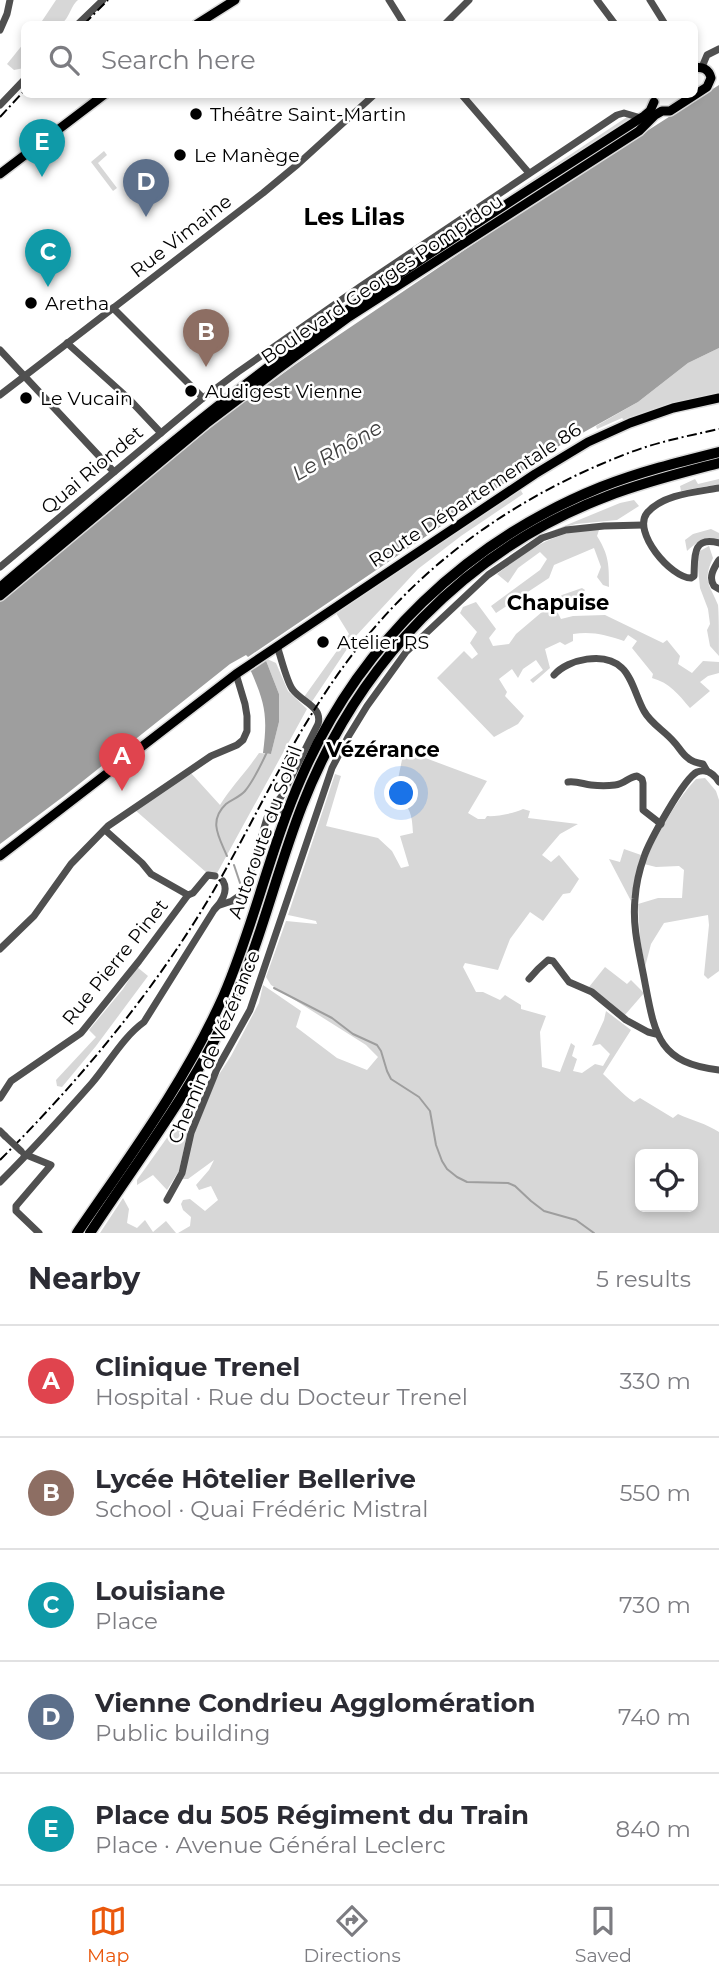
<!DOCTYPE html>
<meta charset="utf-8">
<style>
:root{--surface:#fff;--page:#f2f2f3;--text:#2b2b33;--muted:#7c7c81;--line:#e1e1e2;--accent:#ea580c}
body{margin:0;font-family:Montserrat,sans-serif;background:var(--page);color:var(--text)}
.controls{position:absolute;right:21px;bottom:21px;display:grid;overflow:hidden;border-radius:10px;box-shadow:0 4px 10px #0003}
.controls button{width:63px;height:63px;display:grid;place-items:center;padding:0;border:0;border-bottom:2px solid var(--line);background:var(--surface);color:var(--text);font:35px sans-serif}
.you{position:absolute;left:402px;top:794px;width:24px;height:24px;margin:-18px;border:5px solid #fff;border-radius:50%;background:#1a73e8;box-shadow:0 0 0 10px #1a73e833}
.badge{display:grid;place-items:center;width:46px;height:46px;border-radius:50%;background:var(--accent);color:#fff;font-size:23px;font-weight:700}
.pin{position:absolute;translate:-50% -58px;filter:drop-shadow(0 2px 4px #0008)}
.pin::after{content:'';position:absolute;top:37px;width:24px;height:21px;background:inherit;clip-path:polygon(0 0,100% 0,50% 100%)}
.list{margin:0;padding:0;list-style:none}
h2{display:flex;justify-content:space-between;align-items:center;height:91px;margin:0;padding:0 28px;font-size:30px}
h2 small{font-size:23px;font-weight:400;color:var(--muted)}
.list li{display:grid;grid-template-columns:46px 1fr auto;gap:21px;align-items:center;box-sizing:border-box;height:112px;padding:0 28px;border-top:2px solid var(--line)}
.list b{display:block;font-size:26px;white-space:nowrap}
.list p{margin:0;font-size:23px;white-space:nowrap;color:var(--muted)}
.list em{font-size:23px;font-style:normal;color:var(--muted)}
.icon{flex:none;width:38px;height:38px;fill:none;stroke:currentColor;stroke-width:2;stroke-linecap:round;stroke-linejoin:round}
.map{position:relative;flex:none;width:719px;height:1233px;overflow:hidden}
.search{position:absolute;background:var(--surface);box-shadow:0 4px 10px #0003;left:21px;right:21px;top:21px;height:77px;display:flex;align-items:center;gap:18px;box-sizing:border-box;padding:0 24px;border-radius:10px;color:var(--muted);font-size:26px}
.sheet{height:651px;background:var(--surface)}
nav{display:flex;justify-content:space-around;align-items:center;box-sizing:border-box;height:98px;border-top:2px solid var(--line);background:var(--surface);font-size:19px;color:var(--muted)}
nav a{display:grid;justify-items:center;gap:4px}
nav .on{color:var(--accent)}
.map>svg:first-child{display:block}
.green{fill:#d7d7d7;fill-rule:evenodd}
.water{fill:#9e9e9e}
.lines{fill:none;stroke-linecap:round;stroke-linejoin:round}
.stream{stroke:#9e9e9e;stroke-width:2}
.major-casing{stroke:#dbdbdb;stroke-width:12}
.highway-casing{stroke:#dbdbdb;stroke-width:13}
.minor{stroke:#505050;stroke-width:7}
.major{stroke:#000;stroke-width:9}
.highway{stroke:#000;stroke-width:10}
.rail{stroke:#000;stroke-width:2;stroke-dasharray:10 3.5 2 3.5;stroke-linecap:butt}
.minor-bridge{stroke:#505050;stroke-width:7}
.poi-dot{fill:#000;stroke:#fff;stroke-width:2.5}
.labels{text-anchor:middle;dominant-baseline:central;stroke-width:5;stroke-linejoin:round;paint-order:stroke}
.poi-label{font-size:19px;fill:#000;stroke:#fff;text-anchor:start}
.street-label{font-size:19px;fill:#000;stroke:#fff}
.water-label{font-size:21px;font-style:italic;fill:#3f3f3f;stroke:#fff}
.neighbourhood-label{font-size:21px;font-weight:bold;fill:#000;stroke:#fff}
.quarter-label{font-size:23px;font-weight:bold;fill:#000;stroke:#fff}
</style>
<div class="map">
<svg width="719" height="1233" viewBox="0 0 719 1233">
<rect width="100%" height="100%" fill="#fff"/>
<g class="green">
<path d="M56,0H78C70,6 69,22 59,24C54,26 45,24 40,24Z"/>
<path d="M24,43V68L14,70L7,64Z"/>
<path d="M627,117L635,119L512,196L511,194Z"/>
<path d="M104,151L107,155L98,163L117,188L113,191L91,162Z"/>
<path d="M719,348V394L665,407L624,420L622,418L597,429L596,426L638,402L688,363Z"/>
<path d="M695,479L698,484L719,479V484L681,491L680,486Z"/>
<path d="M520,489L523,494L461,536L418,569L355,637L311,703L304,697L349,634L336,613Z"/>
<path d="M634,500L639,506L617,520L576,524L552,531L620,503Z"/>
<path d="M711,529L719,533V539C704,536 697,542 687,551L685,540L693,534Z"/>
<path d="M581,530H599L597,536C609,555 609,565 609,587L603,585L597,577L601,567L594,548L554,565L549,578L496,613L491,606L540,570L547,559L540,552L518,568L508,583L497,574C525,552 546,537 581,530Z"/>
<path d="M709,546L713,558C702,582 710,584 718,605C719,613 719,645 719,656L710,646L707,630L710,624L708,609L700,588L697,558L700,551Z"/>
<path d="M582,588L585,590L582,594L554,605L561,619L573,616L605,615L663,643L667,640L680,656L678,664L692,673L703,661L719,662V673L708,676L700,682L710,691L690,708C678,694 670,683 652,678L653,674L632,648L637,641L628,635L624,641C606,635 592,631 573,634V641L565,645L560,642L545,649L550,668L533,683L530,680L543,670L536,660L523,669L518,678L512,669L499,679L507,692L505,696L524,716L518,724L494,737L437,678L464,651L472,659L478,654L470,643L477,632L460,613L463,607L476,602L496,629L489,638L493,646L509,644L516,634L562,595Z"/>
<path d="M265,658L276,663L288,691L307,709L216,875L207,873L135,810L190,772L220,805C231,787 247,771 259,753L271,754L279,722V694Z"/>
<path d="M404,750L487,781L468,813L478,819H485L487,816C495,817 516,813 523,809L530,811L528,818L578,824L560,834L542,855L551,862L559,855L579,879L570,893L563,894L543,921L530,912L510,939L498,970L465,963L463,967L476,992H483L500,1000L505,995L521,1005V1009L546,1016L540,1032L542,1067L560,1072L571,1043L575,1046L572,1056L577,1059L573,1071L582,1073L595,1064L603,1066L610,1054L600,1044L592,1046L604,1020L606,1011L631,1030L603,1074C614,1084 622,1094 634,1102L640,1098L673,1118L678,1114C691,1120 707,1124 719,1132V1233H178L190,1226L191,1217L183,1210L181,1204L183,1200L190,1199L205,1211L218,1200L211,1186L199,1190L196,1185L209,1170L214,1160L188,1179H182L193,1136L216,1079L231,1056L259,1003L263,985L301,1011L296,1027L337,1058L367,1070L378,1057L366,1045L271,985L266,977L286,921L317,924L316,921L288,915L335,774L341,776L326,826L378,838L392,851L401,868L409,866L400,836L413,833C412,819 412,806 397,799L393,803L388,800L394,786L397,784ZM640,1154H693V1207H640Z"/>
<path d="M705,778L716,791L719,800V971L708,979L704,975L709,925L708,915L664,923L651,944L645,967L640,939L638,904L658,898H682L684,870L679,866L656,867L644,864C657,835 674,803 696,779Z"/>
<path d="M624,849L641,855L631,901L609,859L620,862Z"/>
<path d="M137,967L148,976L96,1046L62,1087L57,1086L56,1080L96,1037L89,1030L123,989Z"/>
<path d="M605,967L627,984L631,980L644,993L624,1016L610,1002L589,987Z"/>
<path d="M176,1125L188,1130L179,1171L167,1190L153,1175L137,1185V1180Z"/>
<path d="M123,1198L129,1209L127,1223L137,1228L145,1220L153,1232L166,1221L176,1233H100Z"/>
</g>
<g class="water">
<path d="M719,85V348L688,363L638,402L559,446L248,657L246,655L230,664L64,796L0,844V601L221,419L296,364L531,205Z"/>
<path d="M265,658L279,694V722L271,754L263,753C268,715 265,703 250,669Z"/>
</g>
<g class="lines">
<g class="stream">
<path d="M227,856C219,837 208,821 226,804C232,799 240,797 245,791C254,780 261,765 267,752"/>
<path d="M234,865L240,883"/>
<path d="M274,988L332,1018L353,1034L377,1045L381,1051L387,1071L391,1079L419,1097L430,1111L436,1145L442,1161L447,1169L457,1177L467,1182L508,1183L515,1186L531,1201L544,1211L576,1220L594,1233"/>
</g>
<g class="major-casing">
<g id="major">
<path d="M197,24L235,0"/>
<path d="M0,174L105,94"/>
<path d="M0,587C93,509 185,428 283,356C399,270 523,194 644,116L650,111L654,102"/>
<path d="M0,596L206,424L277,370L349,317L639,131L655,115L662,111H670L707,87L711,78C709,69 702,66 694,68"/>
<path d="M0,856L236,674L535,474L588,442L630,423L673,408L719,398"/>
</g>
</g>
<g class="highway-casing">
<g id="highway">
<path d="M77,1233C129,1157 185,1082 223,997C254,926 270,848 302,776C360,643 467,541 601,487C639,472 679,462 719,452"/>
<path d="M90,1233C140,1157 197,1084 234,1000C262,937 277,870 302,806C357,665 465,550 608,496C644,482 681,473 719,463"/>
</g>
</g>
<g class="minor">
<path d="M389,0L404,24"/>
<path d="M597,0L615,24"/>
<path d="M650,0L665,24"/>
<path d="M78,24L103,0"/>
<path d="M445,24L469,0"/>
<path d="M0,30L7,14L10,0"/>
<path d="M702,67L707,55L719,49"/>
<path d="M461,94L529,173"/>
<path d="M0,105L24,80"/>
<path d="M113,308L203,398"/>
<path d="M67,343L128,398L161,433"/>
<path d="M0,350L114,472"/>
<path d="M0,395L263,193L298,164L375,94"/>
<path d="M719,488C697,492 663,494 647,513C632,532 671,578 691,578L694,576C695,559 691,535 719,543"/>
<path d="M719,560C714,568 708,577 714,586L719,589"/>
<path d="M0,567L203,398L238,372L361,286L617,115L624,113L641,118"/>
<path d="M554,675C568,659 605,651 622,668C632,677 637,699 644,711C651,724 665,731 674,742C679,747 682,754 688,758C692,762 697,763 703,764L707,771"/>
<path d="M568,782C577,781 583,784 591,785C599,786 608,786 615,785C625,784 628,777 637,776L642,779L643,783V810L661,824"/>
<path d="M719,782C714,774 707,768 697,772C684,778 649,842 644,857C639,871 636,885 635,899C632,928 640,955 645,983C655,1036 659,1063 719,1070"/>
<path d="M273,811L274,805L281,797L318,724C323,707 302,702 293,690C287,683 281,657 277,646"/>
<path d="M105,830L142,863L151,874L188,895L193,893L208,875L215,876"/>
<path d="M220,905L232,901L245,892L267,818L273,811H280"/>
<path d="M0,949L34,916L71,864L108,826L211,756L237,745L243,740L247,731V716L245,704L236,674"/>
<path d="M529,979L538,969L548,960L553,961L569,982L592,992L626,1020L648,1032L656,1034"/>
<path d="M0,1098L11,1081L81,1033L139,961L188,895"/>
<path d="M0,1131L5,1136"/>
<path d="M24,1154L51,1165L16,1206V1211L39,1233"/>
<path d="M0,1182C32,1150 62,1117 92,1083C109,1063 123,1037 144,1022L214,910C221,903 229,891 223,881"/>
<path d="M167,1200L182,1173L191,1133L217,1069L250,1010L332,768L348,737L367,706L406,652L488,575L542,538L566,530L604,526L643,525"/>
</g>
<use href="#major" class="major"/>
<use href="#highway" class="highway"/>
<g class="rail">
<path d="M84,24L108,0"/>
<path d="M0,117L24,91"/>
<path d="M0,1160C82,1078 156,989 214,890C250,828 280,763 318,704C393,585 496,504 626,454C656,442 688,436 719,429"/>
</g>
<path class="minor-bridge" d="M5,1136L21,1151"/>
</g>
<g class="poi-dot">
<circle cx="196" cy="114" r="7"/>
<circle cx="180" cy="155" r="7"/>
<circle cx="31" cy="303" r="7"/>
<circle cx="191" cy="391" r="7"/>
<circle cx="26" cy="398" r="7"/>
<circle cx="323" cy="642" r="7"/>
</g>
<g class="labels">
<g class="poi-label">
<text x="210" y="114">Théâtre Saint-Martin</text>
<text x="194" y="155">Le Manège</text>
<text x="45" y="303">Aretha</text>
<text x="205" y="391">Audigest Vienne</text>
<text x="40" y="398">Le Vucain</text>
<text x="337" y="642">Atelier RS</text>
</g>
<g class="street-label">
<text transform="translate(181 236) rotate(-38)">Rue Vimaine</text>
<text transform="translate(382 279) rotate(-34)">Boulevard Georges Pompidou</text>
<text transform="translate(92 470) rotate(-40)">Quai Riondet</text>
<text transform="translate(475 495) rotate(-33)">Route Départementale 86</text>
<text transform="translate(265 832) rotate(-70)">Autoroute du Soleil</text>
<text transform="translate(115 962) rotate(-51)">Rue Pierre Pinet</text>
<text transform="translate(214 1047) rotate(-67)">Chemin de Vézérance</text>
</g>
<g class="water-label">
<text transform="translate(337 450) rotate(-30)">Le Rhône</text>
</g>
<g class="neighbourhood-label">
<text x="558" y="602">Chapuise</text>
<text x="383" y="749">Vézérance</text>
</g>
<g class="quarter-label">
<text x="354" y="217">Les Lilas</text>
</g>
</g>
</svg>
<div class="controls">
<button><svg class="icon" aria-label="locate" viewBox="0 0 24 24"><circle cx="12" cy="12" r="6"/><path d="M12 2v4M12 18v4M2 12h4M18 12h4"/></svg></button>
</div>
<div class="you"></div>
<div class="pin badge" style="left:122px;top:791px;background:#e0444e">A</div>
<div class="pin badge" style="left:206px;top:367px;background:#8d6e63">B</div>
<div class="pin badge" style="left:48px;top:287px;background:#0f9aa8">C</div>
<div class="pin badge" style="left:146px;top:217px;background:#5c6f8a">D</div>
<div class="pin badge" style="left:42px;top:177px;background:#0f9aa8">E</div>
<div class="search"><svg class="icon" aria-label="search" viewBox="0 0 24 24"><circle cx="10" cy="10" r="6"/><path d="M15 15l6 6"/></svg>Search here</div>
</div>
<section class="sheet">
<h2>Nearby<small>5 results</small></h2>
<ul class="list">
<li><span class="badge" style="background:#e0444e">A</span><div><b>Clinique Trenel</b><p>Hospital · Rue du Docteur Trenel</p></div><em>330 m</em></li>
<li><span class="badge" style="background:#8d6e63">B</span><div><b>Lycée Hôtelier Bellerive</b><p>School · Quai Frédéric Mistral</p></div><em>550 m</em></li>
<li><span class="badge" style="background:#0f9aa8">C</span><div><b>Louisiane</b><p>Place</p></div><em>730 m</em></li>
<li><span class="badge" style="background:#5c6f8a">D</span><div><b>Vienne Condrieu Agglomération</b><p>Public building</p></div><em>740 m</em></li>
<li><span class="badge" style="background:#0f9aa8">E</span><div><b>Place du 505 Régiment du Train</b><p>Place · Avenue Général Leclerc</p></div><em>840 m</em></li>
</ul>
</section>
<nav>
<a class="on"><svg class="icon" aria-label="map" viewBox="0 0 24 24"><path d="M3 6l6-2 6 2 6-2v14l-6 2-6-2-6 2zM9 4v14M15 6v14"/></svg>Map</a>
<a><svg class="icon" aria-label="directions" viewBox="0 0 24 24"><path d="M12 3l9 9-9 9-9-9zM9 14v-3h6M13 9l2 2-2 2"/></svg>Directions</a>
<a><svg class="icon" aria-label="saved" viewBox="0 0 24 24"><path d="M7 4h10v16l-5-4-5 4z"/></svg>Saved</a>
</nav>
